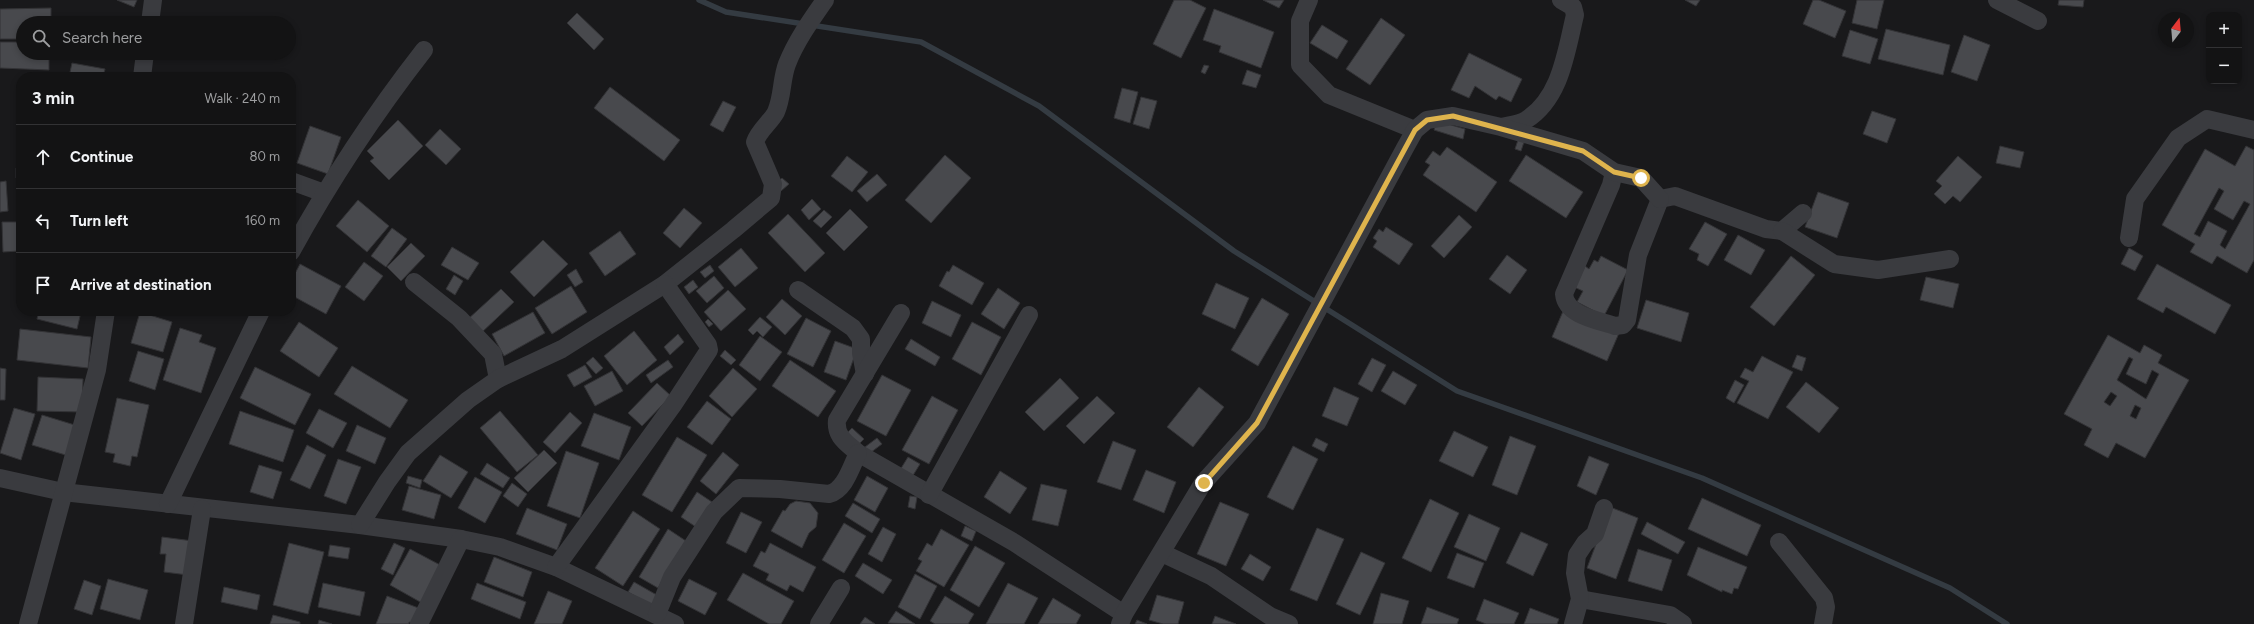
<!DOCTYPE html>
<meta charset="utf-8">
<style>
:root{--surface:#131314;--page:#1c1c1d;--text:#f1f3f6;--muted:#9d9ea0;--line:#323234}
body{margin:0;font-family:Figtree,sans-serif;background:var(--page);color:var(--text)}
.controls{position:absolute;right:12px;top:12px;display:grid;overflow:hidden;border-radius:8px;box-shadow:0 2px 6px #0003}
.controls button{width:36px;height:36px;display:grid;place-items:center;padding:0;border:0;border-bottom:1px solid var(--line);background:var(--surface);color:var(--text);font:20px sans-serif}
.compass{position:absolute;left:2158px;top:12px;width:36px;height:36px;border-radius:50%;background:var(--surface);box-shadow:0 2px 6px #0003;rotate:16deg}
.stop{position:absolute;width:12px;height:12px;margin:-9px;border:3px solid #dfb44d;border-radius:50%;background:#fff}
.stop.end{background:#dfb44d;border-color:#fff;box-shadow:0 1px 4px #0008}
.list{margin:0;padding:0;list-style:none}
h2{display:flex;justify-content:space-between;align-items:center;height:52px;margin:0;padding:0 16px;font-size:17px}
h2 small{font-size:13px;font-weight:400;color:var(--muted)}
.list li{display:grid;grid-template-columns:26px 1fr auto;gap:12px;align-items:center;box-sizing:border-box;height:64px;padding:0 16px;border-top:1px solid var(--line)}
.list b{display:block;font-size:15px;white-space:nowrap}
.list em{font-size:13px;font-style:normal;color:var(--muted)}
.icon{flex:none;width:22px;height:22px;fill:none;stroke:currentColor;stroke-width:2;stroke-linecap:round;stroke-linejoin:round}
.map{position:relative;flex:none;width:2254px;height:624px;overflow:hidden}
.search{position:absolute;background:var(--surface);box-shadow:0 2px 6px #0003;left:16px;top:16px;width:280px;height:44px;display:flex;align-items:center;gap:10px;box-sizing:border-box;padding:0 14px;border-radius:22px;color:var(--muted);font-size:15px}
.panel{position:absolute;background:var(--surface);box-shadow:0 2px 6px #0003;left:16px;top:72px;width:280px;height:244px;border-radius:16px}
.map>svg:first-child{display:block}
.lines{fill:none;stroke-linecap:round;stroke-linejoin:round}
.stream{stroke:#343b42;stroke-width:5.5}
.building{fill:#48494d;stroke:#333336;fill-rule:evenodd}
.minor{stroke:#3a3b3f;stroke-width:18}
.route{stroke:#dfb44d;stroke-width:5}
</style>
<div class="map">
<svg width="2254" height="624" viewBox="0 0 2254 624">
<rect width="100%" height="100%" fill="#19191b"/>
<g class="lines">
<path class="stream" d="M699,0L726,12L921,42L1039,106L1234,251L1457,391L1702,478L1950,588L2007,624"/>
</g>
<g class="building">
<path d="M117,0H137L134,7Z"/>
<path d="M1174,0H1190L1206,8L1181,58L1153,44Z"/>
<path d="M1263,0H1284L1279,8Z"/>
<path d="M1685,0H1700L1696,6Z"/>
<path d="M1813,0H1819L1846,11L1835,38L1803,24Z"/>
<path d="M1857,0H1884L1877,29L1852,23Z"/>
<path d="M2059,0H2084L2083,7L2058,5Z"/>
<path d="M51,8V23H23V39H0V9Z"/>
<path d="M1214,9L1274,32L1261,68L1219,52L1221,46L1203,40Z"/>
<path d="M577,13L604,39L594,50L567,23Z"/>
<path d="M109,18L129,23H108Z"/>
<path d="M1381,18L1405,35L1370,85L1346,69Z"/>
<path d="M1322,25L1348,41L1337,59L1310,43Z"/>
<path d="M1886,29L1950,45L1943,75L1878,59Z"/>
<path d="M1850,30L1878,39L1870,64L1842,56Z"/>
<path d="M1964,35L1990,45L1977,81L1951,72Z"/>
<path d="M0,42H23V53H49V70L0,68Z"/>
<path d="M105,53H127L126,58Z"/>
<path d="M1469,53L1522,79L1511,102L1499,96L1496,100L1475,86L1469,98L1451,90Z"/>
<path d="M72,63L105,69L103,77H69Z"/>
<path d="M1204,65L1209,66L1205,74L1201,72Z"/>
<path d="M1247,70L1261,75L1256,88L1242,84Z"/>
<path d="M120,73L130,76L129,77H119Z"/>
<path d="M610,87L680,140L664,161L594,108Z"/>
<path d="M1122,88L1138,92L1130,123L1114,118Z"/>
<path d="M1141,97L1157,101L1149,129L1133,124Z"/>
<path d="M723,101L736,107L723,132L710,125Z"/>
<path d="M1872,111L1896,119L1887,143L1863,134Z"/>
<path d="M398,120L423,146L389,180L370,161L374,158L367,151Z"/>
<path d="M1437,121L1465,129L1463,139L1434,130Z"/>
<path d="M310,126L341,137L328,174L297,163Z"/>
<path d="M440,129L461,149L446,165L425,145Z"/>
<path d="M1518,140L1524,142L1521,151L1515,149Z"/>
<path d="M2000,146L2024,152L2020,168L1996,163Z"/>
<path d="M2246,146L2254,150V260L2247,273L2217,256L2212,264L2190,252L2195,244L2162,225L2205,149L2235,166ZM2219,188L2224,191L2214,209L2233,220L2244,201L2250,204L2225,249L2220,245L2227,231L2208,221L2200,237L2194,234Z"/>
<path d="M1447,147L1497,182L1476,212L1423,175L1430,165L1425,162L1433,151L1440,156Z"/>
<path d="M945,155L971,178L931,223L905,200Z"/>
<path d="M1526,155L1583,192L1566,218L1509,181Z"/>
<path d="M847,156L868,172L852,192L831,176Z"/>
<path d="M1958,156L1982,177L1960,202L1953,196L1945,204L1934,194L1942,186L1936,181Z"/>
<path d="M16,168L21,169V179L16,178Z"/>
<path d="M877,174L887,185L867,202L857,191Z"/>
<path d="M782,178L789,184L781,191L775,185Z"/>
<path d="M6,181L8,211L0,212V182Z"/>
<path d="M1818,192L1849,203L1837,238L1805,227Z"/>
<path d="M812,199L821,209L809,220L801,210Z"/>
<path d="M358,200L389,226L367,252L336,226Z"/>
<path d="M684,208L702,223L680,248L663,233Z"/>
<path d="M850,209L868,227L844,251L826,233Z"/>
<path d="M824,210L832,217L821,228L813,221Z"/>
<path d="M788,214L825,253L805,272L768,233Z"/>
<path d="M1459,215L1472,227L1444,258L1431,246Z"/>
<path d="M2,222H18L19,251L3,252Z"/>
<path d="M1705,222L1727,234L1708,266L1697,260L1699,254L1689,249Z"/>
<path d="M1386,227L1413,244L1399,265L1373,247L1377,241L1373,238L1379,229L1383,232Z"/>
<path d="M392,228L407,239L386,267L371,256Z"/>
<path d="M620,231L636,254L605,276L589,253Z"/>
<path d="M1738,235L1765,250L1751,275L1724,260Z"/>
<path d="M543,240L568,264L534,297L510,272Z"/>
<path d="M411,243L425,256L401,281L387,267Z"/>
<path d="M452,247L479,263L468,280L441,265Z"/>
<path d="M741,248L758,268L735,287L718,267Z"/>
<path d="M2129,248L2143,256L2135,271L2121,264Z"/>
<path d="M1507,255L1527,270L1510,294L1489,279Z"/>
<path d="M1601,256L1628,270L1604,316L1577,302L1583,291L1574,287L1585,266L1589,269L1594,260L1598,262Z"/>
<path d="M1791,256L1815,275L1774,326L1750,307Z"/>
<path d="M364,262L383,276L364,301L345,287Z"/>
<path d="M300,264L341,286L326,314L291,295V281Z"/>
<path d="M2157,264L2231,305L2215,334L2166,307L2163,313L2137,299Z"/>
<path d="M710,265L714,271L705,278L700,272Z"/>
<path d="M953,265L984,283L972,305L939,286L947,271L949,272Z"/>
<path d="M576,269L583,282L575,287L567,275Z"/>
<path d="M454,275L463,281L455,295L446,289Z"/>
<path d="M714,276L724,288L707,303L696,291Z"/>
<path d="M1926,277L1959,284L1953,308L1920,300Z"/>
<path d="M693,280L698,287L689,294L684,287Z"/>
<path d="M1216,283L1249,298L1235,329L1202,314Z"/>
<path d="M571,286L587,312L552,334L535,308Z"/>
<path d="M998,288L1020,303L1004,329L981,314Z"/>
<path d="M501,289L514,302L480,334L467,320Z"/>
<path d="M728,290L746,309L721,331L704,312Z"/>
<path d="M1262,298L1289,314L1258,366L1231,350Z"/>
<path d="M782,299L802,316L785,335L766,317Z"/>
<path d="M1646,300L1689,313L1681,342L1637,328Z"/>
<path d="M932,301L961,315L951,337L922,323Z"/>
<path d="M1564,309L1619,333L1607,361L1552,337Z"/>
<path d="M39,311H78L81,312L77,329L37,319Z"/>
<path d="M140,312L172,322L163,352L131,343Z"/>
<path d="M533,312L545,333L504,356L492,334Z"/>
<path d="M760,317L772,327L763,337L757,331L753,335L748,330Z"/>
<path d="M806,318L831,331L813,367L787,354Z"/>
<path d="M708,319L713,324L709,327L705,322Z"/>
<path d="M299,322L338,348L319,377L280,351Z"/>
<path d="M972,322L1001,337L981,375L952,359Z"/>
<path d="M180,328L202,335L199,342L216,348L201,393L163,380Z"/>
<path d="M20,329L91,337L88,368L17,360Z"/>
<path d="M634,331L657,360L627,385L604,356Z"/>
<path d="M678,334L684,342L670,355L664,347Z"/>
<path d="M2108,335L2140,353L2144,345L2162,355L2158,363L2189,380L2145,458L2116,443L2108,458L2084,445L2092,429L2064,414ZM2129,357L2133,359L2126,374L2146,384L2152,370L2159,374L2146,399L2117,380ZM2111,392L2117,396L2110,406L2104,402ZM2135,405L2141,408L2136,419L2130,416Z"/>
<path d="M760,336L782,352L760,381L739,365Z"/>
<path d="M911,339L940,357L935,366L905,349Z"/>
<path d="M835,341L857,349L846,380L824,372Z"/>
<path d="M725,350L736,360L731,365L720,356Z"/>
<path d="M138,351L164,359L155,390L129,381Z"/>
<path d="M1797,355L1806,358L1802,371L1792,367Z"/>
<path d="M1762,356L1793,372L1768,419L1737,403L1749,381L1740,377L1745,368L1753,372Z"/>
<path d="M593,357L603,368L596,374L586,363Z"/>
<path d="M1372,358L1386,365L1372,392L1358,384Z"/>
<path d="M668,360L673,367L651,383L646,375Z"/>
<path d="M790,360L836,391L818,417L772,386Z"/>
<path d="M585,365L592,377L574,387L567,375Z"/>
<path d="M352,366L408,400L390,428L334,394Z"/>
<path d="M255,367L311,394L295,425L240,398Z"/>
<path d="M0,368L6,369L5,400H0Z"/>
<path d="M733,368L757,389L732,417L709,396Z"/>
<path d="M612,371L623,391L595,406L584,386Z"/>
<path d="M1393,371L1417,385L1405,405L1381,391Z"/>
<path d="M882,375L911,390L886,436L857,421Z"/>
<path d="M38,377L83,379L82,412L37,411Z"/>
<path d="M1060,378L1079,398L1044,431L1025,412Z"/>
<path d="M1735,380L1744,385L1734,403L1726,398Z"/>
<path d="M1806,382L1839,408L1819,433L1786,407Z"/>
<path d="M657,383L671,396L642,426L628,413Z"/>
<path d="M1199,387L1224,407L1193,447L1167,427Z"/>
<path d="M1334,387L1359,398L1347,426L1322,416Z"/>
<path d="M932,396L958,410L929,464L902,450Z"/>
<path d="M1097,396L1115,413L1084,444L1066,426Z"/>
<path d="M117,398L149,405L137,457L132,456L130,466L113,462L115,454L105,452Z"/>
<path d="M707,401L731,419L712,445L687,427Z"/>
<path d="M14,408L35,414L21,460L0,453Z"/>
<path d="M319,409L347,423L333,448L306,433Z"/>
<path d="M240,411L294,430L283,462L229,444Z"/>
<path d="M500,411L538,455L517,472L480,428Z"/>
<path d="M570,412L582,423L555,453L543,442Z"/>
<path d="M594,413L631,427L619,460L581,446Z"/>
<path d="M42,415L78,426L69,456L32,445Z"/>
<path d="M357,425L386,438L375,464L346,451Z"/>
<path d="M852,428L864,439L859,444L847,433Z"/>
<path d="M1454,431L1488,447L1473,477L1439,461Z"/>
<path d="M1510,436L1536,446L1517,495L1492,485Z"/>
<path d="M677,437L707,455L672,512L642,495Z"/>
<path d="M877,438L882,444L870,453L865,447Z"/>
<path d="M1316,438L1328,444L1324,452L1312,446Z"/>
<path d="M1113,441L1136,450L1121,490L1097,482Z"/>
<path d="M307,445L326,455L310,489L290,480Z"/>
<path d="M1293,446L1318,459L1293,510L1267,497Z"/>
<path d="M544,450L557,463L528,492L514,478Z"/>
<path d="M566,451L599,463L580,518L547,506Z"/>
<path d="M723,452L739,465L716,494L700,481Z"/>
<path d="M440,455L468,472L451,498L423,481Z"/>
<path d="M1589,456L1609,464L1596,495L1577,486Z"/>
<path d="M908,457L920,464L912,477L900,470Z"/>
<path d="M338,459L361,467L346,504L324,496Z"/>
<path d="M487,463L510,478L503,488L480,474Z"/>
<path d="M259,465L282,472L273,499L250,492Z"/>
<path d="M1146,470L1176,482L1164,513L1133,500Z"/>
<path d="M1000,471L1027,488L1010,514L984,497Z"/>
<path d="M408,476L422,480L420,488L406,483Z"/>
<path d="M867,476L888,488L875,512L854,500Z"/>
<path d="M475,477L502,492L485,523L458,508Z"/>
<path d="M512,483L527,494L518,507L503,496Z"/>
<path d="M1041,484L1067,490L1058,526L1032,520Z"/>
<path d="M409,486L441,495L434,519L402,510Z"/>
<path d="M697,492L712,502L696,527L681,517Z"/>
<path d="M910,496L917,497L915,509L908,507Z"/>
<path d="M1702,498L1761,525L1747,556L1688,529Z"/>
<path d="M1430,499L1459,513L1431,572L1402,558Z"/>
<path d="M796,501L810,503L818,513L816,527L809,533L802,548L771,531L783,510L785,511L790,504Z"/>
<path d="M1220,502L1249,514L1226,566L1197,554Z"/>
<path d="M853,503L880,519L872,533L845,516Z"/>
<path d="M1610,507L1638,518L1616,579L1587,568Z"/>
<path d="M527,508L567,524L557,550L516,534Z"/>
<path d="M633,511L660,529L623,586L595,568Z"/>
<path d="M741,512L762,522L746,553L726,543Z"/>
<path d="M1469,514L1500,528L1486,561L1454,547Z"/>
<path d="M1647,522L1685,542L1678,554L1641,534Z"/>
<path d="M844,523L866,536L844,573L822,560Z"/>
<path d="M965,526L976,531L972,541L961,536Z"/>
<path d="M883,527L896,534L882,562L868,554Z"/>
<path d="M1317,528L1344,539L1317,601L1290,590Z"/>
<path d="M668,529L686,541L658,588L639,577Z"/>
<path d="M941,529L969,545L944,587L916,571L922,561L918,559L927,543L932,546Z"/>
<path d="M1521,532L1548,544L1533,576L1506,563Z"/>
<path d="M162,537L193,541L188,575L164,572L166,554H160Z"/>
<path d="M289,543L324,552L308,614L273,605Z"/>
<path d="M394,543L405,548L393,575L381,569Z"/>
<path d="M770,543L816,567L803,592L790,585L787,591L766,580L769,574L753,566L761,551L765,553Z"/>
<path d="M330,545L350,548L348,559L328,556Z"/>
<path d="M975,546L1005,563L979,607L950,590Z"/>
<path d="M1698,547L1747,567L1738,589L1734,588L1732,594L1722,590V592L1687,575Z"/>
<path d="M410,549L442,566L422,603L390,585Z"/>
<path d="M1638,549L1672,560L1662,591L1628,581Z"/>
<path d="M1361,552L1385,563L1360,615L1336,604Z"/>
<path d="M1457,553L1484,563L1474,588L1447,578Z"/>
<path d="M1250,554L1271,567L1263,581L1241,569Z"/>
<path d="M494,557L532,572L523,597L484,582Z"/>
<path d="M863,563L892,580L883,594L855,576Z"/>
<path d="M743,573L794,601L781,624H769L727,600Z"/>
<path d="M915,574L937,586L920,619L898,607Z"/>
<path d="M108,579L148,590L140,620L100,609Z"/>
<path d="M689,579L717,593L705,615L678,601Z"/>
<path d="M84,580L101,586L92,615L74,609Z"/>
<path d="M634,582L662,598L656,608L628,592Z"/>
<path d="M323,583L365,592L360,616L318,607Z"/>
<path d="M477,583L526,602L520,619L471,599Z"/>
<path d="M1008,583L1038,598L1024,624H986Z"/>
<path d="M224,587L260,595L257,610L221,602Z"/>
<path d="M548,591L572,601L562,624H534Z"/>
<path d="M1381,593L1409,601L1402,624H1373Z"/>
<path d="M1157,595L1184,602L1178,624H1163L1149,620Z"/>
<path d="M387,596L421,609L416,624L409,622V624H376Z"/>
<path d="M945,596L974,614L968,624H935L930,621Z"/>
<path d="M1053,598L1081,615L1076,624H1038Z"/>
<path d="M1484,599L1519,613L1514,624H1486L1476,620Z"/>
<path d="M1427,607L1459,619L1457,624H1421Z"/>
<path d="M1530,608L1559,619L1557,624H1524Z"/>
<path d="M896,611L915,624L888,623Z"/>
<path d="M273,615L300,622V624H270Z"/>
<path d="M1215,616L1236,624H1212Z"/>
<path d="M865,617L875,624H860Z"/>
<path d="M319,620L332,624H318Z"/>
<path d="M1137,620L1147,624H1135Z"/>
</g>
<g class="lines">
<g class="minor">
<path d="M1309,0L1300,21V65L1329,95L1415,130"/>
<path d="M1997,0L2038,21"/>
<path d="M150,23L153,0"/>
<path d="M142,77L145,53"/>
<path d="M1502,127C1509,125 1520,124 1526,120C1561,98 1566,52 1575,15L1573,7L1561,0"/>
<path d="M1614,172L1611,185L1564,294C1566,316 1598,320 1615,326L1623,325L1627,320L1638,255L1660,199"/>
<path d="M291,181L324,193"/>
<path d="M1660,199L1675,196L1766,229L1782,231L1803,213"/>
<path d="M1782,231L1834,264L1878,270L1950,259"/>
<path d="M2129,238L2135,199L2178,138L2207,119L2254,130"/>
<path d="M291,252C330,181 374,114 424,50"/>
<path d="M414,282L459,318L493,354L498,379"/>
<path d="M798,290L853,328L861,339V353L865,374"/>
<path d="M901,313L837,420C835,437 847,443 858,453L1015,543L1124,614"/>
<path d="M0,478L63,492L360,525L461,539L500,547L556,567L675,624"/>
<path d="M929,495L1029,315"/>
<path d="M168,504L261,311"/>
<path d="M360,525L387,482L408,453L468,400L498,379L562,349L665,284L733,230L771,198L773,184L755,142C759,130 770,123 776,112C783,96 781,80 787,64C796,41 811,20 825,0"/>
<path d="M1779,542L1824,598L1826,607L1823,624"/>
<path d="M1162,553L1211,576L1270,616L1289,624"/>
<path d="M556,567L673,405L709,350L708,345L665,284"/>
<path d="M1580,599L1670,615L1683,624"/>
<path d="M657,614L672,577L714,512L739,488L780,489L829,494C845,490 851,467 858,453"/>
<path d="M28,624L97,370L106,311"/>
<path d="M184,624L202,509"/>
<path d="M419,624L461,539"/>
<path d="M819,624L841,588"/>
<path d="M1120,624L1124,614L1203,483L1257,423L1405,148L1415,130L1427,120L1453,116L1501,127L1583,151L1614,172L1641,178L1660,199"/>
<path d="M1573,624L1580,599L1575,573L1577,555L1585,543L1595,534L1604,508"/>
</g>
</g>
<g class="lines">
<path class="route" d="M1204,483L1257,423L1415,130L1427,120L1453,116L1583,151L1614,172L1641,178"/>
</g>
</svg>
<div class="controls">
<button>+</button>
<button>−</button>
</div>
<svg class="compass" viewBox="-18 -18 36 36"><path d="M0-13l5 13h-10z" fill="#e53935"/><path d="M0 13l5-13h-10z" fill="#9d9ea0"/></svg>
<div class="stop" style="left:1641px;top:178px"></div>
<div class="stop end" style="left:1204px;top:483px"></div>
<div class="search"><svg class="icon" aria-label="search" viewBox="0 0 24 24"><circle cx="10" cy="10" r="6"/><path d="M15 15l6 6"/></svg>Search here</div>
<section class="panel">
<h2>3 min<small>Walk · 240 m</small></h2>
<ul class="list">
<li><svg class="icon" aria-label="ahead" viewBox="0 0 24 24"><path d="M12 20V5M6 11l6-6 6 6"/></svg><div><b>Continue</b></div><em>80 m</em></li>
<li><svg class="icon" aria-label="left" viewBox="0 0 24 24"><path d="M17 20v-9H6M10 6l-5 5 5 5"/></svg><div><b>Turn left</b></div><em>160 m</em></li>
<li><svg class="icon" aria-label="arrive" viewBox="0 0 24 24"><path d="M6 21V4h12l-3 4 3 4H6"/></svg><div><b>Arrive at destination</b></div></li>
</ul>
</section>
</div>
